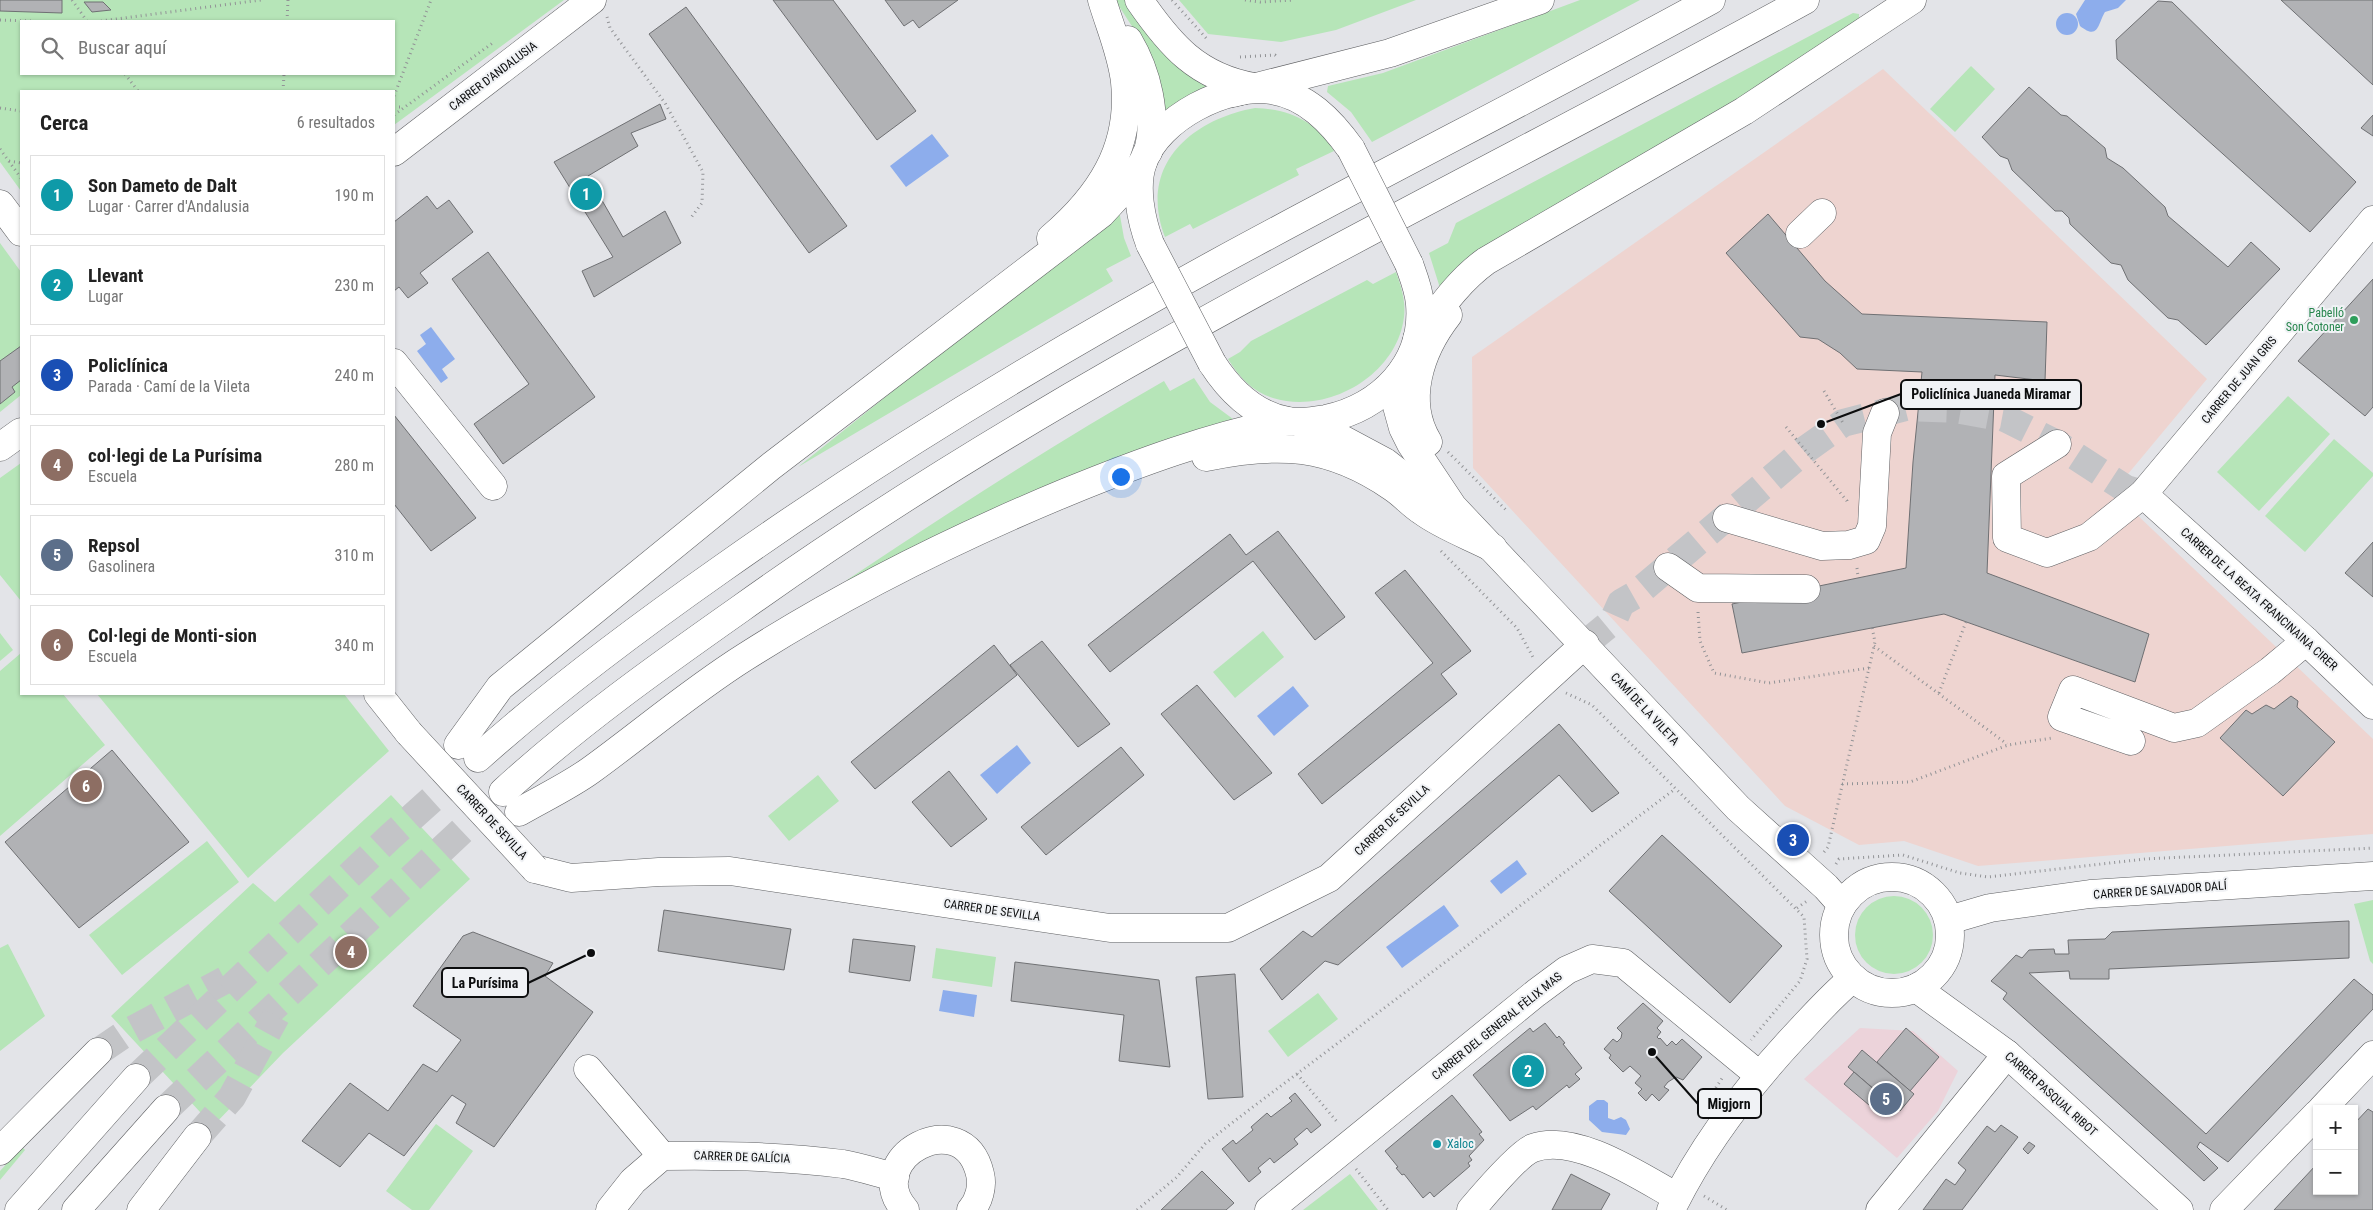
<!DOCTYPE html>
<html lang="es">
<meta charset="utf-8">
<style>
:root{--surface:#fff;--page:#f2f2f2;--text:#222;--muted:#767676;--line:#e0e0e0;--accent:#6a602d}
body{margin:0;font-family:"Roboto Condensed",sans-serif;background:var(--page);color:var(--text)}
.controls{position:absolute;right:15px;bottom:15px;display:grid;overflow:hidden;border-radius:0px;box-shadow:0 1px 4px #0004}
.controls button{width:45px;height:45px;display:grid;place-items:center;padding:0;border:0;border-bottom:1px solid var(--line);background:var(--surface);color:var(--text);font:25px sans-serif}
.you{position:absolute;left:1120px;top:476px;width:18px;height:18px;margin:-12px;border:4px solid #fff;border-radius:50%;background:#1a73e8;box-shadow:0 0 0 8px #1a73e833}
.badge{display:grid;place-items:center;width:32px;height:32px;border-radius:50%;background:var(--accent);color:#fff;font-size:16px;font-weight:700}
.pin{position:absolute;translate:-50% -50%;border:2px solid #fff;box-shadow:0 1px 5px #0006}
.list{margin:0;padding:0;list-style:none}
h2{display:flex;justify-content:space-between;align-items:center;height:65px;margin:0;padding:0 20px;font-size:21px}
h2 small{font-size:16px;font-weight:400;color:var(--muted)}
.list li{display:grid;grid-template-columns:32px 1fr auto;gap:15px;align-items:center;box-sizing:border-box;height:80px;margin:0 10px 10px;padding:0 10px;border:1px solid var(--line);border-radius:0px}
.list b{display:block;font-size:19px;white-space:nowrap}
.list p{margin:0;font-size:16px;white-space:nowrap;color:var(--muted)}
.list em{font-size:16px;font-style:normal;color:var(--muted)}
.icon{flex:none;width:28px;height:28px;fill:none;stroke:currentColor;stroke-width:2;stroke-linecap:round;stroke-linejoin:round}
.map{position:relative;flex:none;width:2373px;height:1210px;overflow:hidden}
.search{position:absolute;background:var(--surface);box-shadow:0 1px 4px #0004;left:20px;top:20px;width:375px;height:55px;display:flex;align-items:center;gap:12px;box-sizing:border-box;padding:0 18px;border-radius:0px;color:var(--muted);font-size:19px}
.panel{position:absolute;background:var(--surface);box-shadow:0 1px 4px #0004;left:20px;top:90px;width:375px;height:605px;border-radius:0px}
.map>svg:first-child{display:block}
.commercial{fill:#ecd3da}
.medical{fill:#eed4d0}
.green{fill:#b6e5b8;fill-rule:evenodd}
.water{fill:#8dadec}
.building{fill:#b1b2b5;stroke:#6f7073}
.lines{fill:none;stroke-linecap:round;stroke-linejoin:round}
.minor-tunnel{stroke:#c3c4c7;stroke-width:28;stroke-dasharray:28 14;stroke-linecap:butt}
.highway-tunnel{stroke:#c3c4c7;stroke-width:28;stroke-dasharray:28 14;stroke-linecap:butt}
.minor-casing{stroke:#5f6063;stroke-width:29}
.highway-casing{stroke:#5f6063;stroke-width:29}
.path{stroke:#929396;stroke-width:3;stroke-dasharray:1 4;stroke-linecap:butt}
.minor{stroke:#fff;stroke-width:28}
.highway{stroke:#fff;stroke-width:28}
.minor-bridge-casing{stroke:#5f6063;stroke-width:29;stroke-linecap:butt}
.minor-bridge{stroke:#fff;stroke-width:28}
.leisure-dot{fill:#2e9e5b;stroke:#f0f2f5;stroke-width:2}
.culture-dot{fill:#0f9aa8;stroke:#f0f2f5;stroke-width:2}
.labels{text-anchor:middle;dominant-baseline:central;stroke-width:4;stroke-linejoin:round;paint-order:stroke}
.street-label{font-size:12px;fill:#0c0d0e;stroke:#f0f2f5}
.leisure-label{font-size:12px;fill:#27864d;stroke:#f0f2f5;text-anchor:end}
.culture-label{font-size:12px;fill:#0d838f;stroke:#f0f2f5;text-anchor:start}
.leader{fill:none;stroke:#0c0d0e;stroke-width:2}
.callout-dot{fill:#0c0d0e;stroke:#f0f2f5;stroke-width:2}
.callout{fill:#f0f2f5;stroke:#0c0d0e;stroke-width:2}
.callout-label{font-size:14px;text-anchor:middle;font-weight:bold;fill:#0c0d0e}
</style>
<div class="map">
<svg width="2373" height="1210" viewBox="0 0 2373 1210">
<rect width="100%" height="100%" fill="#e3e4e8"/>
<path class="commercial" d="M1860,1028L1913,1031L1958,1071L1938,1111L1897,1158L1804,1079Z"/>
<path class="medical" d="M1883,69L2207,379L2113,492L2373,739V834L1978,866L1904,841L1859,845L1785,806L1473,468L1472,357Z"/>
<g class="green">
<path d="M0,0H564L394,125V91H21V191L0,162ZM21,21H394V74H21Z"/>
<path d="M1115,0H1125C1154,44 1166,63 1212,90L1162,119L1146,48Z"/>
<path d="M1179,0H1416L1336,30L1281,42L1208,34Z"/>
<path d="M1580,0H1640L1372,142L1351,112L1327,92L1328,86L1383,73Z"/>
<path d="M1853,13L1859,14V20L1812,54L1440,288L1429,253L1448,243L1456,223Z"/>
<path d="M1971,66L1995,89L1955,132L1930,109Z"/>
<path d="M1255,108C1288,109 1317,121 1334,151L1296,169L1299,175L1193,229L1190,224L1165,237C1138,167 1189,120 1255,108Z"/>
<path d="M1119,210L1124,238L1131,256L1106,269L1113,281L798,467Z"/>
<path d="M0,243L21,272V395L0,412Z"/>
<path d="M1396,272C1401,286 1406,301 1404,317C1397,375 1328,415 1273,398C1253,392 1239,377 1228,359L1240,352L1251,341L1367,280L1373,284Z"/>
<path d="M1194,378L1210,402L1233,419V422L850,583L847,580C951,511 1055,443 1164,381L1170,391Z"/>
<path d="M2288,396L2330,434L2259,511L2217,472Z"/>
<path d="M2334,439L2373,473V476L2305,552L2265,516Z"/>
<path d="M21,463V601L0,575V478Z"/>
<path d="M1263,631L1284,657L1235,698L1213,672Z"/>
<path d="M0,633L13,650L0,661Z"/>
<path d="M21,653V694H63L105,745L0,836V671Z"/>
<path d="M97,694H344L389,751L248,878Z"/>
<path d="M818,775L839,801L789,841L768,816Z"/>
<path d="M391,795L470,879L283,1053L213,1126L111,1016L253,883L275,902Z"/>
<path d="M207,841L239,882L122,975L89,935Z"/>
<circle cx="1894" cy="935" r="39"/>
<path d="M2373,900V964L2370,961L2354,904Z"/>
<path d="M8,944L45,1016L0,1051V948Z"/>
<path d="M936,948L996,957L992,987L932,978Z"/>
<path d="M1318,993L1338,1019L1288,1057L1268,1031Z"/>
<path d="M436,1124L473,1151L429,1210H412L386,1191Z"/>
<path d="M22,1147L25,1150L0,1180V1171Z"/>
<path d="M1350,1174L1378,1210H1303Z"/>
</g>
<g class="water">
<path d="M2085,0H2126L2118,8L2105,12C2098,23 2099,41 2080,26L2076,14Z"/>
<circle cx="2067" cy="24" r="11"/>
<path d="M932,134L949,156L906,187L890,166Z"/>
<path d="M431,327L455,359L442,369L448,378L441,383L417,351L426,344L420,335Z"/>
<path d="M1293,686L1309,706L1274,736L1257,716Z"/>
<path d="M1017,745L1031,763L997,794L980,775Z"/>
<path d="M1517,860L1527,874L1501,894L1490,881Z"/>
<path d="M1444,905L1459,926L1402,968L1386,947Z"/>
<path d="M943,990L977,995L974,1017L939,1011Z"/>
<path d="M1597,1100H1604L1608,1103V1118L1614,1120L1621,1117L1626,1120L1630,1129L1626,1135L1602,1132L1589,1120V1106Z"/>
</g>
<g class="building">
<path d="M0,0H62V13L0,11Z"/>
<path d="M773,0H833L916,111L877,140Z"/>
<path d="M885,0H958L919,28L913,20L904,26Z"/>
<path d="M2281,0H2373V85Z"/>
<path d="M2158,1L2172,2L2356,182L2310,232L2117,59L2116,40Z"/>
<path d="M84,2H103L111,10L92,12Z"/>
<path d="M686,7L847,226L809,253L649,34Z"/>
<path d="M2029,87L2061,115L2067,116L2105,148L2107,158L2123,168L2165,207L2168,216L2228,267L2251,242L2280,269L2206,345L2178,320L2168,318L2128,280L2121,265L2111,263L2070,224L2069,218L2062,211H2055L2012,170L2008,159L2000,156L1982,137Z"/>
<path d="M660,104L666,119L631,133L638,146L588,176L623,237L665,211L681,243L594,297L582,271L613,257L554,162Z"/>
<path d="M2373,115V136L2361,128Z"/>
<path d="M427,196L437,209L449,200L473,232L420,273L428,283L408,298L399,287L394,291V222Z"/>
<path d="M1768,214L1825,281L1862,314L2047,322L2045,381L1995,375L1987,573L2149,634L2135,682L1944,614L1742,653L1732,604L1906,568L1913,462L1922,372L1857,369L1840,353L1818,339L1800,337L1726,253Z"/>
<path d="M488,252L595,397L503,464L474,424L529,384L452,279Z"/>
<path d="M2373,279V407L2365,416L2298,361Z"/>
<path d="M21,346V380L12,387L15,392L0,404V361Z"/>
<path d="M394,415L476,518L431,551L394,504Z"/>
<path d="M1278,531L1345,617L1315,640L1253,561L1110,672L1088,645L1230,534L1246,555Z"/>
<path d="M2373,542V597L2345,573Z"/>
<path d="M1405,570L1471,651L1441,674L1457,694L1322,804L1298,774L1433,663L1375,593Z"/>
<path d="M1042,641L1110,724L1078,747L1010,665Z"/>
<path d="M994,645L1017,675L875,789L851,762Z"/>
<path d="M1197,685L1272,773L1234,800L1161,714Z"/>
<path d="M2291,696L2298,701L2297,707L2335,742L2283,796L2220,738L2246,710L2252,714L2266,705L2274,709Z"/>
<path d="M1559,724L1619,793L1592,812L1559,775L1338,965L1325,961L1282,1000L1260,969L1303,931L1312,937Z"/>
<path d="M1121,747L1144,775L1046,855L1021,827Z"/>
<path d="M112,750L189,842L79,928L5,842Z"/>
<path d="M949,771L987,819L951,847L912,802Z"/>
<path d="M1662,835L1782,946L1730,1003L1609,891Z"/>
<path d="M664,910L791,929L784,970L658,951Z"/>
<path d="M2349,921V958L2109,969V979H2070L2069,971L2029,973L2206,1134L2354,979L2373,995V1009L2228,1162L2200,1142L2197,1147L2218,1168L2204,1181L2003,999L2007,993L1991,981L2016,955L2022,958L2029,950L2054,949L2055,954H2069L2068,940L2105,939L2112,932Z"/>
<path d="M473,932L553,963L545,976L593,1012L494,1147L456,1123L466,1104L452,1095L404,1156L369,1133L340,1167L302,1141L350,1083L388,1111L423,1064L437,1072L461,1040L413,1006L463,936Z"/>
<path d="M853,939L915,946L910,981L849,972Z"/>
<path d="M1015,962L1159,980L1170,1067L1119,1061L1124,1015L1011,1001Z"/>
<path d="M1235,974L1243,1097L1208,1099L1196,977Z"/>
<path d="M1643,1003L1663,1021L1657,1028L1661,1032L1657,1037L1659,1039L1660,1038L1667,1046L1672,1041L1676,1045L1682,1039L1702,1057L1683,1080L1676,1077L1668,1082L1664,1087L1669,1090L1659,1101L1652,1094L1646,1101L1638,1093L1642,1089L1635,1083L1641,1076L1630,1066L1623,1072L1609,1058L1611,1055L1604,1049L1613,1039L1617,1042L1621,1038L1622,1033L1617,1028Z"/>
<path d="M1545,1023L1557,1038L1559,1036L1565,1043L1563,1044L1582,1068L1575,1074L1580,1079L1569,1088L1567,1085L1536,1110L1533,1106L1510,1121L1473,1075L1530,1028L1533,1032Z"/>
<path d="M1906,1028L1939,1057L1910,1091L1877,1062Z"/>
<path d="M1862,1050L1914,1094L1900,1111L1848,1067Z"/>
<path d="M1854,1072L1885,1099L1875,1110L1844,1084Z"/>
<path d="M1295,1093L1321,1125L1311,1133L1307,1128L1294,1139L1298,1144L1274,1163L1270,1158L1258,1168L1261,1172L1249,1182L1222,1149L1233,1140L1236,1144L1253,1130L1251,1127L1267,1113L1271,1117L1292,1101L1289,1098Z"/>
<path d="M1452,1095L1482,1132L1479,1134L1484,1140L1469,1156L1472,1160L1468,1163L1470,1166L1434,1197L1430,1192L1423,1198L1404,1174L1402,1175L1396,1168L1398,1167L1385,1151Z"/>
<path d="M2368,1109L2373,1112V1210H2274L2317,1164V1191H2354V1124Z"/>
<path d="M2001,1125L2018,1137L1962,1210H1923L1946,1179L1955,1185L1966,1170L1958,1163L1987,1126L1995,1132Z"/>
<path d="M2029,1142L2035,1146L2028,1154L2023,1149Z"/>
<path d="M1202,1171L1234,1203L1226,1210H1161Z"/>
<path d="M1571,1174L1610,1194L1601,1210H1552Z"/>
</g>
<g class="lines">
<path class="minor-tunnel" d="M1585,644L1613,621L1621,603L1635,595L1805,450L1843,423L1906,407L1956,409L2005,418L2057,444L2126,489L2143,494"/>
<g class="highway-tunnel">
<path d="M98,1052L123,1035L225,980"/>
<path d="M136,1078L390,837L478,758"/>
<path d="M166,1109L503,792"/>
<path d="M197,1137L232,1097L276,1016"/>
</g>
<g class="minor-casing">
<g id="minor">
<path d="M1139,0C1170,45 1197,77 1254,87"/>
<path d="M1128,40C1147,72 1158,115 1148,152"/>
<path d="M394,152L592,0"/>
<path d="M0,204L21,232"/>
<path d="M1800,234L1822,213"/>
<path d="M1051,238C1099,197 1132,149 1125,82C1122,54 1110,27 1102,0"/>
<path d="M1150,244C1141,220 1134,186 1143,162C1158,118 1227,83 1271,90C1306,95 1331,121 1351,149"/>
<path d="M394,363L493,486"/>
<path d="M1212,363C1230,391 1254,415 1288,421C1301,423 1314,421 1326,419C1381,407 1425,364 1420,304C1419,290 1414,278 1409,264"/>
<path d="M1401,373L1395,399L1403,428L1411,444L1453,507L1738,808L1826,887L1842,905"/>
<path d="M1302,424L1342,439L1385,462L1426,494L1447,504"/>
<path d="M1428,442C1403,401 1420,351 1448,315"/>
<path d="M2057,444L2006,476L2007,538L2047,553L2089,537L2143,494L2373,220"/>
<path d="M0,447L21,432"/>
<path d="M2143,494L2306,641L2373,705"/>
<path d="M1727,518L1822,546L1849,545L1866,540L1872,526L1877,433L1885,413"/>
<path d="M1668,567L1698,588L1806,589"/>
<path d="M378,694L409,733"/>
<path d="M2131,741L2062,717L2073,690L2174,728L2197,723L2270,671L2306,641"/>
<path d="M535,869L571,878L659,872L730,871L1110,928H1228L1329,878L1585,644"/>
<circle cx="1892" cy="935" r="58"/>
<path d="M1949,920L1990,908L2090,894L2373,876"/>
<path d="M1916,988L2007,1054L2179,1210"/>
<path d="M588,1069L662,1156"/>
<path d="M2322,1109L2373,1055"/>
<path d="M610,1210L633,1181L662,1156C722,1155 783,1156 843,1164C860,1167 878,1173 895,1177"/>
<path d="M905,1210C860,1158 963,1102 980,1174C983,1186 979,1201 971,1210"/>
<path d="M1269,1210L1536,993L1567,970L1592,959L1623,963L1759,1075"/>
<path d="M1471,1210C1482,1197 1519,1153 1533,1148C1575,1132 1641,1177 1677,1197"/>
<path d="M1671,1210C1702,1146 1745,1090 1794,1037C1813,1017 1831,996 1853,978"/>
<path d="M1880,1210L2007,1054"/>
<path d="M2224,1210L2317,1114"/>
</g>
</g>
<g class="highway-casing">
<g id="highway">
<path d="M1233,93L1390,53L1540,0"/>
<path d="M1417,339C1439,310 1457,282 1486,261L1744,111L1912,0"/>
<path d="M1206,457C1279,442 1329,444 1392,487C1403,494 1411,504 1422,511C1442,526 1470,536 1493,548"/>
<path d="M458,745L500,687L770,467L1101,214L1125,188L1143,162"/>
<path d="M478,758C554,690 636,629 720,570C878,458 1045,357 1215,264C1380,174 1547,90 1711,0"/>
<path d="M503,792C576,725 659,666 740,609C1074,370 1446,197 1805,0"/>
<path d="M519,812C543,798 569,786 591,770C642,733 691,691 745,657C847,592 956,538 1067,492C1138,463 1211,436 1287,421"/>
<path d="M0,1151L98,1052"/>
<path d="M19,1210L136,1078"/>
<path d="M76,1210L166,1109"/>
<path d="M141,1210L197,1137"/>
</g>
</g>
<g class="path">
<path d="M72,0L87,21"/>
<path d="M1172,0L1207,39"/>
<path d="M1245,0L1260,2L1293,0"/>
<path d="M607,17L610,28L665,103L703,172L702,203L690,219"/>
<path d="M0,20L31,21"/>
<path d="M101,21L261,0"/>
<path d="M287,21L288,0"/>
<path d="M1240,57L1275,55L1277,57"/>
<path d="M125,74L138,91"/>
<path d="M283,91L284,74"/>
<path d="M394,96L431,0"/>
<path d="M394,107H403"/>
<path d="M0,108L21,111"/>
<path d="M394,115L494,42"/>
<path d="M0,149L21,178"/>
<path d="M9,161L21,163"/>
<path d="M1824,391L1843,423"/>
<path d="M1786,427L1847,501V505"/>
<path d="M1448,452L1508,512"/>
<path d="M1441,551L1517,628L1534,659"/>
<path d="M1857,568L1858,577"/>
<path d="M1698,612L1700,641L1714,673L1769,683L1869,668"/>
<path d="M1874,646L2007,744"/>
<path d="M1566,693L1592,705L1804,917L1807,959L1800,981L1751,1040"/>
<path d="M1939,693L1966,622"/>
<path d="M1842,784L1910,782L2008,745L2052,738"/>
<path d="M1824,852L1828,847L1875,642L1872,627"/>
<path d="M1836,864L1839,859L1903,855L1960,873L1988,877L2145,859L2373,848"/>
<path d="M1797,908L1807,901"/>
<path d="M1297,1074L1338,1123"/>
<path d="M1713,1092L1723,1077"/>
<path d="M1356,1169L1388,1210"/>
<path d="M1704,1196L1727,1210"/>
<path d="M1137,1210L1177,1177L1205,1144L1237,1119L1675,789"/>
</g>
<use href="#minor" class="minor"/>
<use href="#highway" class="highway"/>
<g class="minor-bridge-casing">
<g id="minor-bridge">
<path d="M1351,149L1409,264"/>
<path d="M1150,244L1212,363"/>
<path d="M409,733L535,869"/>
</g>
</g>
<use href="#minor-bridge" class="minor-bridge"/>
</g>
<circle class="leisure-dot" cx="2354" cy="320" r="5"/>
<circle class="culture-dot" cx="1437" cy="1144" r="5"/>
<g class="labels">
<g class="street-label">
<text transform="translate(493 76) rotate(-37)">CARRER D'ANDALUSIA</text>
<text transform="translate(2239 380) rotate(-50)">CARRER DE JUAN GRIS</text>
<text transform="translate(2259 599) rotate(42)">CARRER DE LA BEATA FRANCINAINA CIRER</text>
<text transform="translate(1645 709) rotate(47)">CAMÍ DE LA VILETA</text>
<text transform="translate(1392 820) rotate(-43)">CARRER DE SEVILLA</text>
<text transform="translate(492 822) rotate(47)">CARRER DE SEVILLA</text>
<text transform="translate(2160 890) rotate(-4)">CARRER DE SALVADOR DALÍ</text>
<text transform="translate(992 910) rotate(8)">CARRER DE SEVILLA</text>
<text transform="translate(1497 1026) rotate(-39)">CARRER DEL GENERAL FÈLIX MAS</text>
<text transform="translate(2051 1094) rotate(42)">CARRER PASQUAL RIBOT</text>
<text transform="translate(742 1157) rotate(2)">CARRER DE GALÍCIA</text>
</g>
<g class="leisure-label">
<text x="2344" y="313">Pabelló<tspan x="2344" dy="14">Son Cotoner</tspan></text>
</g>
<g class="culture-label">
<text x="1447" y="1144">Xaloc</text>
</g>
</g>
<path class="leader" d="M1821 424L1901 394M591 953L528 983M1652 1052L1698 1104"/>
<g class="callout-dot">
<circle cx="1821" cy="424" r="5"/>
<circle cx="591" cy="953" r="5"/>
<circle cx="1652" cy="1052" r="5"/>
</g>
<g class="callout">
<rect x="1901" y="380" width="180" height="29" rx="5"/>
<rect x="442" y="968" width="86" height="29" rx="5"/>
<rect x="1698" y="1089" width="63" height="29" rx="5"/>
</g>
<g class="callout-label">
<text x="1991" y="399">Policlínica Juaneda Miramar</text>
<text x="485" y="988">La Purísima</text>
<text x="1729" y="1109">Migjorn</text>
</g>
</svg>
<div class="controls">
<button>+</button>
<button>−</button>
</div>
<div class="you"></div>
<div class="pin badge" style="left:586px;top:194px;background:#0f9aa8">1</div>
<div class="pin badge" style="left:1528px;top:1071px;background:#0f9aa8">2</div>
<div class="pin badge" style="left:1793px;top:840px;background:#1a4fb4">3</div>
<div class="pin badge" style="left:351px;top:952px;background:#8d6e63">4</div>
<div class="pin badge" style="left:1886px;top:1099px;background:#5c6f8a">5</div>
<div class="pin badge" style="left:86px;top:786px;background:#8d6e63">6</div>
<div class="search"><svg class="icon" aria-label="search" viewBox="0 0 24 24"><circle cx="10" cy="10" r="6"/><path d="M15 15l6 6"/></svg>Buscar aquí</div>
<section class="panel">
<h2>Cerca<small>6 resultados</small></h2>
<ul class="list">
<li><span class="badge" style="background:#0f9aa8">1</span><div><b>Son Dameto de Dalt</b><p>Lugar · Carrer d'Andalusia</p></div><em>190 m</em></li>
<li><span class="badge" style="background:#0f9aa8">2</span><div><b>Llevant</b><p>Lugar</p></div><em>230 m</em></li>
<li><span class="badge" style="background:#1a4fb4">3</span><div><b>Policlínica</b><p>Parada · Camí de la Vileta</p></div><em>240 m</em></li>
<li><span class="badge" style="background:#8d6e63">4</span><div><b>col·legi de La Purísima</b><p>Escuela</p></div><em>280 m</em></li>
<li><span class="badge" style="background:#5c6f8a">5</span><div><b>Repsol</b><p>Gasolinera</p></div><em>310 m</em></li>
<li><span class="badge" style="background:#8d6e63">6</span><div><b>Col·legi de Monti-sion</b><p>Escuela</p></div><em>340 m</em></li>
</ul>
</section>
</div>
